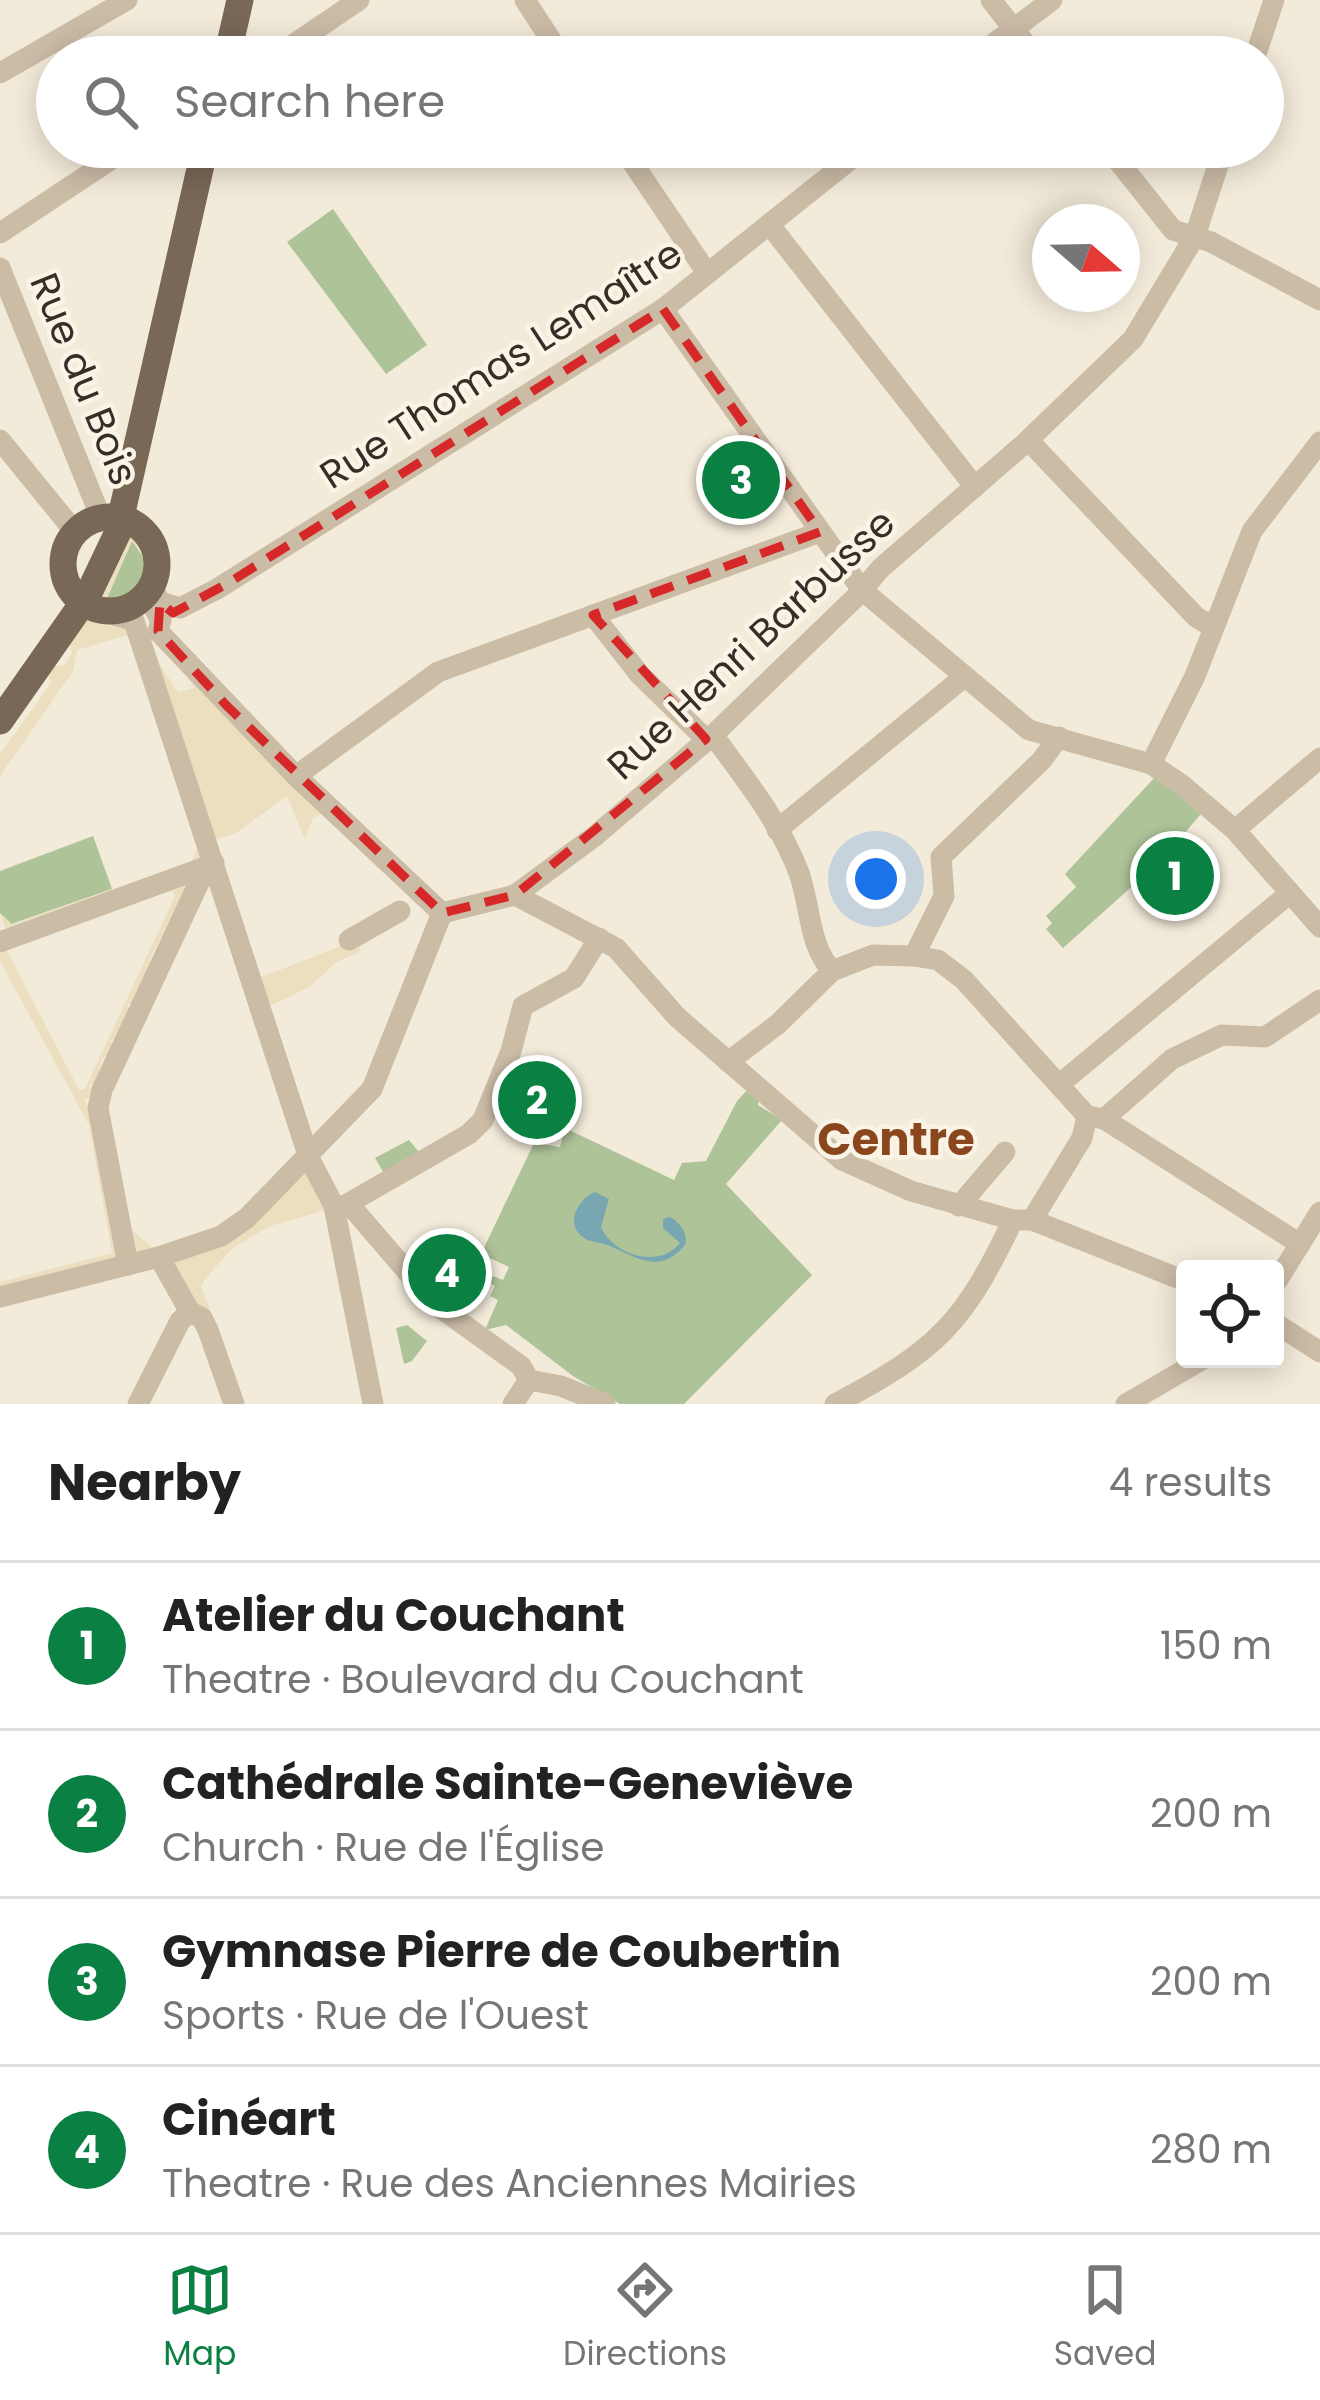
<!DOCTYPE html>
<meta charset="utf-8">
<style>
:root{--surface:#fff;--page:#f2f2f2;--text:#222;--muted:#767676;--line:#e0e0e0;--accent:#0b8043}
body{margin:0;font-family:Poppins,sans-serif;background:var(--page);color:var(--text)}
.controls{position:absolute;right:36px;bottom:36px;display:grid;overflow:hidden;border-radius:12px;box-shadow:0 6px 30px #0003}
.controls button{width:108px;height:108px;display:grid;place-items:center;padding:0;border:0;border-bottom:3px solid var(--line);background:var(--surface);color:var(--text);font:60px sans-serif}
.compass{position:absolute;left:1032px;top:204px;width:108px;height:108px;border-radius:50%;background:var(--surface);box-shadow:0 6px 30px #0003;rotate:110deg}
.you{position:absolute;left:876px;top:879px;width:42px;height:42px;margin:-30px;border:9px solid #fff;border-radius:50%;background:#1a73e8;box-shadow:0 0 0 18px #1a73e833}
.badge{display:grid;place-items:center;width:78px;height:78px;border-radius:50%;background:var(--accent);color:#fff;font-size:39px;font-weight:700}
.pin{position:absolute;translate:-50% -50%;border:6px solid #fff;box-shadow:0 3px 12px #0006}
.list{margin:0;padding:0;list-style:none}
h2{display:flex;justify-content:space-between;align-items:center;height:156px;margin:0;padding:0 48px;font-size:51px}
h2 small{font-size:39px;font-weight:400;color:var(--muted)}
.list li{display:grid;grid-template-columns:78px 1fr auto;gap:36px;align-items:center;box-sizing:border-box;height:168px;padding:0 48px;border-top:3px solid var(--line)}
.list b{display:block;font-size:45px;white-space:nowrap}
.list p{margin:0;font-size:39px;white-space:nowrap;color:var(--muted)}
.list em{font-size:39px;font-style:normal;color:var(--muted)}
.icon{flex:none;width:66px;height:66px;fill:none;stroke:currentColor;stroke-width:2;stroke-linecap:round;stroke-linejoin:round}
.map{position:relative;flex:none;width:1320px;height:1404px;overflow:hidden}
.search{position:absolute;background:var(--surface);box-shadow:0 6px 30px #0003;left:36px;right:36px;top:36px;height:132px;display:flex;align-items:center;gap:30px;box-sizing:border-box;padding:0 42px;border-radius:66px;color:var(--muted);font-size:45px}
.sheet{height:828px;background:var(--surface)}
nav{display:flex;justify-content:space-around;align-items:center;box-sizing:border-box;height:168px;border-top:3px solid var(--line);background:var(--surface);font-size:33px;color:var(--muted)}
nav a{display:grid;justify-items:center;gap:6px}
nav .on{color:var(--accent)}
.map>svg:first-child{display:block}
.green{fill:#afc399}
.plaza{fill:#ecdfc0;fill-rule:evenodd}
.water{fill:#78a6b1}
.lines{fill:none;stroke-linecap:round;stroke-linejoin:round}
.minor{stroke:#cbbca6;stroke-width:21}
.major{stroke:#7a6857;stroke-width:27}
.marked{fill:none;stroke:#d62828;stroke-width:9;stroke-dasharray:24 15;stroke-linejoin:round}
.labels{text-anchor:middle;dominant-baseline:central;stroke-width:9;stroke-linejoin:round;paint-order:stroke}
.street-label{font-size:39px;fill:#372e27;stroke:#faf4e7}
.quarter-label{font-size:45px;font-weight:bold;fill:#8a461c;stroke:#faf4e7}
</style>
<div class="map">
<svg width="1320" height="1404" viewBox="0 0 1320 1404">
<rect width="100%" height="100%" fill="#f3ebda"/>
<g class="green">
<path d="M333,209L427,345L386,374L287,242Z"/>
<path d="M133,539C155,564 142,606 105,601Z"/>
<path d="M1156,776L1204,810L1164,858L1063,948L1046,929L1052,923L1046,916L1076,887L1065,874Z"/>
<path d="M93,836L112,889L11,924L5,922L0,913V871Z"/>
<path d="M748,1089L759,1098L758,1105L782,1120L726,1184L812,1275L684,1404H620L573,1376L506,1325L485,1330L498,1300L490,1296L495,1286L490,1283L493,1276L503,1280L509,1267L481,1254L534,1143L560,1147L565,1128L674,1180L682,1163L706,1161L737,1101Z"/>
<path d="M409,1140L422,1156L385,1175L375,1158Z"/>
<path d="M407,1325L427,1341L412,1361L404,1364L396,1328Z"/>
</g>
<g class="plaza">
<path d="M132,533L145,543L149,553L145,586L125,603L102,606L100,603ZM132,541L145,560L141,584L128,597L106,601Z"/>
<path d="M96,620L125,624L203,861L5,928L0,913L12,924L191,862L198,847L129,635L77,650L73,671L0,776V754L51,683L48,675L54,666L65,665L72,653L69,644L85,622Z"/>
<path d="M151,651L178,692L195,688L176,661L330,817L321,814L313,818L305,839L287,796L236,833L214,840Z"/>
<path d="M186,883L188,887L149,960L155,966L135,1001L127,1005L131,1010L116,1038L110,1041L117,1047L102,1059L96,1083L89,1086L95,1094L85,1100L87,1105L95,1102L118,1219L163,1256L121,1257L0,1287V1282L112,1253L89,1125L0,961V945ZM172,889L175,896L85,1089L79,1090L5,947Z"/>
<path d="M362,938L359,953L338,961L309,987L270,1006L261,977Z"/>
<path d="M306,1165L329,1209L270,1226L233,1248L205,1279L201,1287L228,1354L193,1305L168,1259L196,1256L220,1244Z"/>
</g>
<path class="water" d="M595,1192L609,1199L601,1227C614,1256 659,1269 680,1243L663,1228V1219L669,1217C679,1220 689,1235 685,1245C660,1275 638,1258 610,1246C601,1242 590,1243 583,1237C564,1224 579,1198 595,1192Z"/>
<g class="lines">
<g class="minor">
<path d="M525,0L562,57"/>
<path d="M991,0L1036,57"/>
<path d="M275,57L359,0"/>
<path d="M976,57L1052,0"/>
<path d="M1255,57L1274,0"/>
<path d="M0,73L127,0"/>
<path d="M622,147L707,273"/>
<path d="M1107,147L1173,230L1211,242L1320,300"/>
<path d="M769,224L975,487"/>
<path d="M0,233L130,147"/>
<path d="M0,268L101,518"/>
<path d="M663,309L862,590L1029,730L1151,764L1182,785L1235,830L1320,927"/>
<path d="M0,440L75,532"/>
<path d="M1028,440L1196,617L1211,626"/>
<path d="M152,586L160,602L155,610L161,620L158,631L296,776L442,913"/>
<path d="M160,602L180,608L217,589L663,309L866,147"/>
<path d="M105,612L134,621"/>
<path d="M593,615L640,675L706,739"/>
<path d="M134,621L309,1158L334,1206L373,1404"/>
<path d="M713,735C745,779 780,822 799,873C811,907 808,944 832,971"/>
<path d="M1151,764L1195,676L1252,531L1320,442"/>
<path d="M296,776L438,672L820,532"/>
<path d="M777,830L964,677"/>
<path d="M1235,830L1320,758"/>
<path d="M515,895L616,948L677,1017L842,1160L911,1191L1013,1220H1032L1185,1281"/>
<path d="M349,940L400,911"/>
<path d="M0,942L208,866"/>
<path d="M914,956L944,896L941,857L1041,761L1059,737"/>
<path d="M728,1062L778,1024L832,971L873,955L914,956L938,960L964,980L1087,1116L1104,1119L1300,1244"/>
<path d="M1061,1083L1290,893"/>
<path d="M1104,1119L1172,1059L1222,1035L1265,1037L1320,1000"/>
<path d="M349,1204L435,1304L521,1366L529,1380L561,1386L605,1404"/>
<path d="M959,1206L1005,1152"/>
<path d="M335,1211L469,1134L483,1120L511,1051L523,1006L574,978L599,938"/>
<path d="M1032,1220L1082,1138L1087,1116"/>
<path d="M159,1257L190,1312L202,1318L208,1330L234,1404"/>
<path d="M128,1265L98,1108L102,1090L202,876L214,863"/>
<path d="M1275,1284L1320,1212"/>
<path d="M0,1297L159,1257L221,1236L247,1218L372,1089L442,913L515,895L595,836L713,735L857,596L881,568L1025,443L1133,339L1195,236L1224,147"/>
<path d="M1275,1323L1320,1352"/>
<path d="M138,1404L180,1321L190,1312"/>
<path d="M513,1404L529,1380"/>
<path d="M835,1404C937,1350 963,1325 1013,1220"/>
<path d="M1126,1404L1203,1359"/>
</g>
<g class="major">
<path d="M227,57L240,0"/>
<circle cx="110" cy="564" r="47"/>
<path d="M0,721L87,597L117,534L205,147"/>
</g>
</g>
<path class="marked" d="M663,309L820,532L593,615L706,739L515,895L442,913L227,706L158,631L160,602L173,613L230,582Z"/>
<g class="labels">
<g class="street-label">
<text transform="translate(501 364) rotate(-33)">Rue Thomas Lemaître</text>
<text transform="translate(84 379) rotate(68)">Rue du Bois</text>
<text transform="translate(751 644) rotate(-43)">Rue Henri Barbusse</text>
</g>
<g class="quarter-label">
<text x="896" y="1139">Centre</text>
</g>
</g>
</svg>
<div class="controls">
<button><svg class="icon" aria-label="locate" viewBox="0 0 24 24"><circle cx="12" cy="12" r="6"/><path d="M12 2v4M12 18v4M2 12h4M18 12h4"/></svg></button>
</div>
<svg class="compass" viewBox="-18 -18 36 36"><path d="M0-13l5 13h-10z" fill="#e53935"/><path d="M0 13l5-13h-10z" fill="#767676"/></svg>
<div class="you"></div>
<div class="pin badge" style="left:1175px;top:876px">1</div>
<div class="pin badge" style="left:537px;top:1100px">2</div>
<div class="pin badge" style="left:741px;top:480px">3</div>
<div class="pin badge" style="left:447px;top:1273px">4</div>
<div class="search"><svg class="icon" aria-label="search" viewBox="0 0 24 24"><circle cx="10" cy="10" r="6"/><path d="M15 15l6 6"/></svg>Search here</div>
</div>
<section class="sheet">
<h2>Nearby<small>4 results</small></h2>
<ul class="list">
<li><span class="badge">1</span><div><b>Atelier du Couchant</b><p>Theatre · Boulevard du Couchant</p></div><em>150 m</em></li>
<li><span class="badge">2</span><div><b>Cathédrale Sainte-Geneviève</b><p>Church · Rue de l'Église</p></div><em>200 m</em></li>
<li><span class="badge">3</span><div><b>Gymnase Pierre de Coubertin</b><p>Sports · Rue de l'Ouest</p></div><em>200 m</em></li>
<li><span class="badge">4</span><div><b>Cinéart</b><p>Theatre · Rue des Anciennes Mairies</p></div><em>280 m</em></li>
</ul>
</section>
<nav>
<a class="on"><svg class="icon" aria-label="map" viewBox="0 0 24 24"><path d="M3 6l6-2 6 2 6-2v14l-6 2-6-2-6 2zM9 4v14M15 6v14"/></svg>Map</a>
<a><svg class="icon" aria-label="directions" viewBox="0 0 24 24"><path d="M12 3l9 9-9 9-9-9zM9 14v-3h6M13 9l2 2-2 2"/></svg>Directions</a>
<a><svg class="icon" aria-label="saved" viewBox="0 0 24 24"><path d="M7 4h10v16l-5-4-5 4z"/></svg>Saved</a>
</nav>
